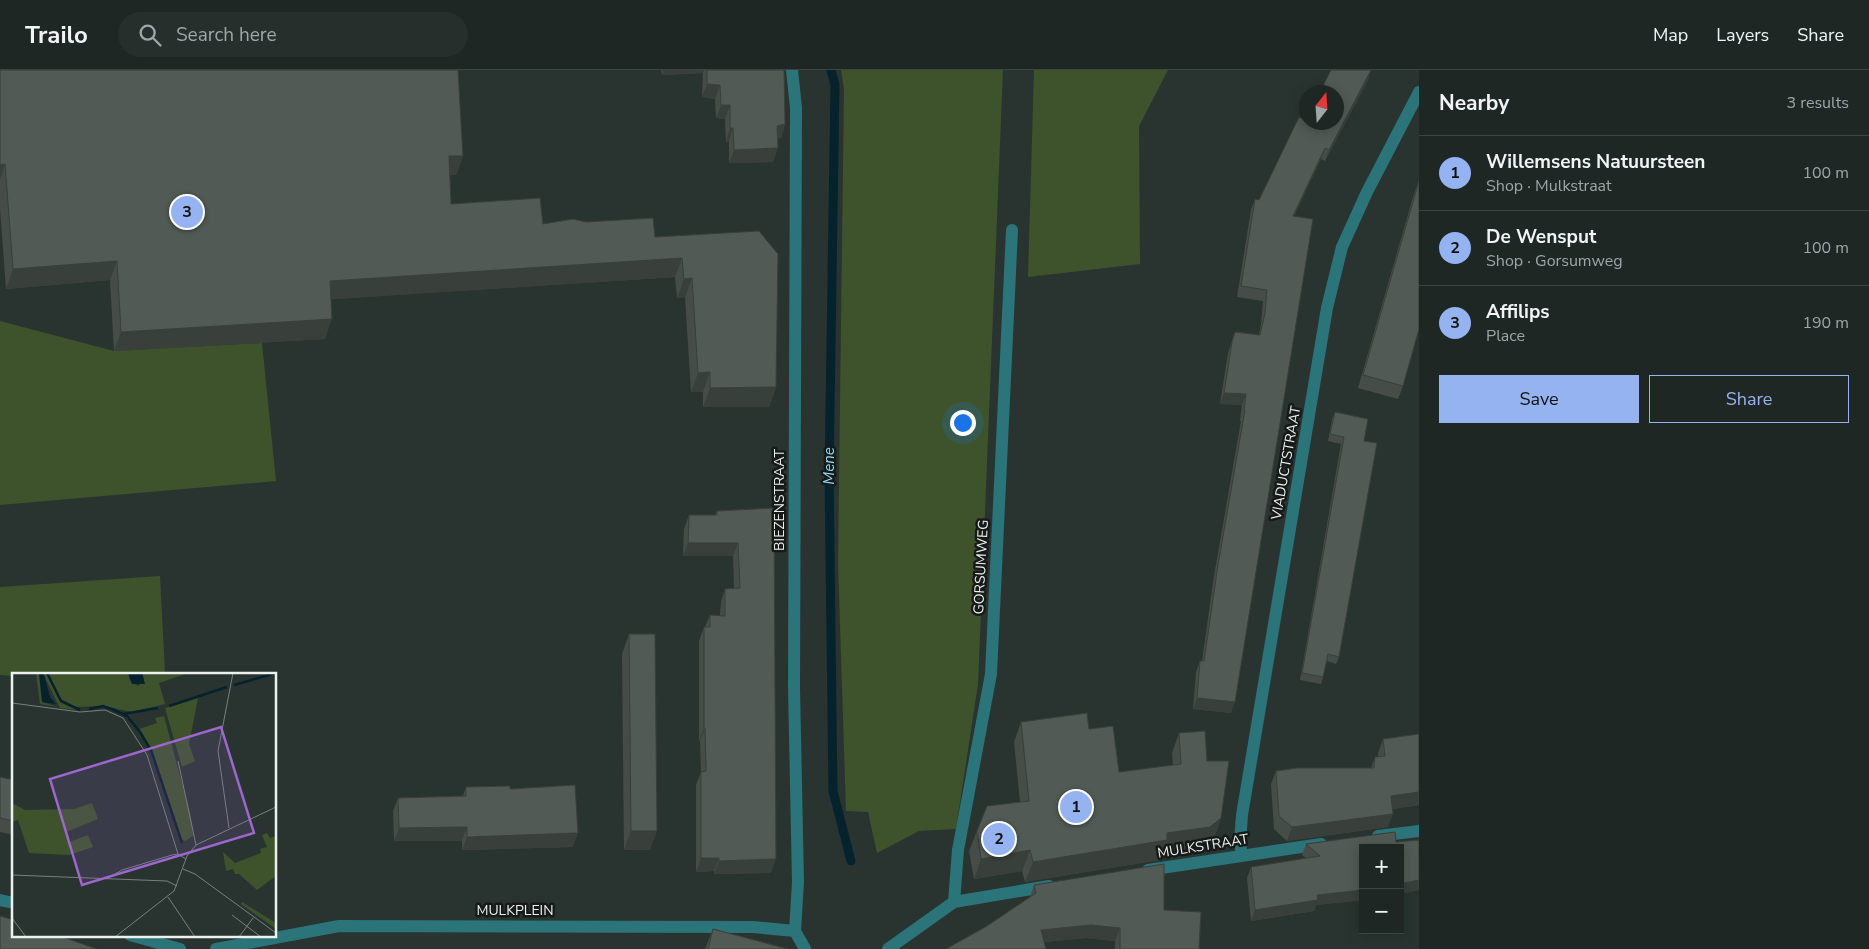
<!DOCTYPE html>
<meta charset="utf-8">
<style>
:root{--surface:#1f2725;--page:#272f2d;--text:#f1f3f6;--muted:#a1a5a7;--line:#3c4442;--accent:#95b2f1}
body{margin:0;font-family:"Nunito Sans",sans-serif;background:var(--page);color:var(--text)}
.controls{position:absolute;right:15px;bottom:15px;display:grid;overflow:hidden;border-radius:0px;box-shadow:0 2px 12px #0003}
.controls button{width:45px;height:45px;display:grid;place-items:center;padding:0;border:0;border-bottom:1px solid var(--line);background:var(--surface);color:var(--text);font:25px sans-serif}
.compass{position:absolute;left:1299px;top:15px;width:45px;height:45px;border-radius:50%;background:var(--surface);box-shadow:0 2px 12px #0003;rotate:17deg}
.you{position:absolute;left:962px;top:352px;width:18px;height:18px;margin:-12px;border:4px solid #fff;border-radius:50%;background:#1a73e8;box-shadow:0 0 0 8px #1a73e833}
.badge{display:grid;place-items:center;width:32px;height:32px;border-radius:50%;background:var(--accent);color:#111;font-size:16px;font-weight:700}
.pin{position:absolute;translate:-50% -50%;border:2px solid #fff;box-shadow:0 1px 5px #0006}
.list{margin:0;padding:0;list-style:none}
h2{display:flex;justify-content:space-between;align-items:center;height:65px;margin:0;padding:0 20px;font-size:21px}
h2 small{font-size:16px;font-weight:400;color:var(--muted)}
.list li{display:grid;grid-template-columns:32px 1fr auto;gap:15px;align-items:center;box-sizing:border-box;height:75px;padding:0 20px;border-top:1px solid var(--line)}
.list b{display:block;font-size:19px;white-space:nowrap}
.list p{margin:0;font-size:16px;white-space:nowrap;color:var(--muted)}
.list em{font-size:16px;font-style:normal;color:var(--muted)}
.actions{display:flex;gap:10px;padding:15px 20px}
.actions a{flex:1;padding:11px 0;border:1px solid var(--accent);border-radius:0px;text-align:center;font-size:18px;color:var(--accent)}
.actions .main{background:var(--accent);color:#111}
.icon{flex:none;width:28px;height:28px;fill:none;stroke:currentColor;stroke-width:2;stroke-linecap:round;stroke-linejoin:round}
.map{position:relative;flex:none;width:1419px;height:879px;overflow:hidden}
header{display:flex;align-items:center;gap:30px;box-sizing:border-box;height:70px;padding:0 25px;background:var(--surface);border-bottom:1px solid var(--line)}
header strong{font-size:24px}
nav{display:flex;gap:28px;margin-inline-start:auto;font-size:18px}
.search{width:350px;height:45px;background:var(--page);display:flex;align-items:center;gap:12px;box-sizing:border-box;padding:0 18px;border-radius:28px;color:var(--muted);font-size:19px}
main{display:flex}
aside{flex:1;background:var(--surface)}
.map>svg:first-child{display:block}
.green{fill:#3e532b}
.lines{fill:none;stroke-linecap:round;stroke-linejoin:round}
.stream{stroke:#05222d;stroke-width:9}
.minor{stroke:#2b7479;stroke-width:12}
.wall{fill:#464d48}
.shaded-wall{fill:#393f3b}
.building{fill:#515a54;stroke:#393f3b}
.labels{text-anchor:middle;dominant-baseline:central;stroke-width:5;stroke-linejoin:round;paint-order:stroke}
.street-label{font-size:14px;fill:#ebf2f0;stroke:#161a19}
.water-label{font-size:15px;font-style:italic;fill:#9adcf7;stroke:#161a19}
.inset-river{fill:none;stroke:#05222d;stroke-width:2.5}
.inset-road{fill:none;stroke:#77807d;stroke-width:1}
.view{fill:#9d67ce;fill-opacity:0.15;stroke:#9d67ce;stroke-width:2.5}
.inset-edge{fill:none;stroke:#ebf2f0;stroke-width:2.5}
</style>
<header>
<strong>Trailo</strong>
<div class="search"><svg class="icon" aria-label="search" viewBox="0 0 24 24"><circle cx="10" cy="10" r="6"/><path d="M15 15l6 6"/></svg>Search here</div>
<nav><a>Map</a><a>Layers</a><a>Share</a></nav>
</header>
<main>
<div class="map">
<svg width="1419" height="879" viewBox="0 0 1419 879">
<rect width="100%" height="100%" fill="#293431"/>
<g class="green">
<path d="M841,0H1003L978,614L956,759L919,761L877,783L868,742L846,741L838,491L844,19Z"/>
<path d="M1034,0H1168L1139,56L1140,194L1028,207Z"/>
<path d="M0,251L114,281L262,273L276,411L0,435Z"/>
<path d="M160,506L165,604H14V606L0,605V517Z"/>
</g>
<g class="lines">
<path class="stream" d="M831,0L835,15L829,404L832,645L833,721L851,791"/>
<g class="minor">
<path d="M792,0L796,38L794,617L798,812L795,861L805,879"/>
<path d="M1378,766L1419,761"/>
<path d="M1242,785L1240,773L1242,745L1327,238L1342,177L1367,122L1419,22"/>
<path d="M1148,800L1321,774"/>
<path d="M0,830L14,833"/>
<path d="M954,832L958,780L991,604L1012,160"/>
<path d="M130,865L180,879"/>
<path d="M216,879L339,856L753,857L795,861"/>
<path d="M888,879L954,832L1049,816"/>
</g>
</g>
<g class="wall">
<path d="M0,0L463,86L456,105H450L451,134L543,154L655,167L759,161L776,317L769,337H703V322H691L685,227L677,228L675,207L331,229L325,269L114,281L110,210L6,219L0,138Z"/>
<path d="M661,0H784L785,54L781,68H778L773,92L729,93V71L726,72L725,49L716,48L715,29L702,27L703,3L662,5Z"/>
<path d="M1368,10L1325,91L1321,89L1294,146L1231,643L1193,639L1196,602L1200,591H1202L1214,506L1241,351H1240L1242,335L1220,334L1228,283L1235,262L1259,265L1261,254L1263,231L1237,227L1251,140L1255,129L1259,130L1305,50Z"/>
<path d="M1418,113L1403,316L1398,329L1358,318L1413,127Z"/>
<path d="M1335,342L1364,371L1339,587L1336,594L1327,591L1323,607L1321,614L1300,610L1341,374L1328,371L1332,349Z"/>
<path d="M774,438L771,803L714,804V801L696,802V715L701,702L700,671H699V571L704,557H705L710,545H720L721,532L725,519L734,518L733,486H683L684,459L689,445H715L717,441Z"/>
<path d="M629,564L650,780H624L622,584Z"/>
<path d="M1021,652L1089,659L1119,702L1173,695L1172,683L1179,663L1207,691L1221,748L1214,768L1202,777L1163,782L1160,790L1025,812L1022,801L974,809L969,781L977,761L1020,732L1014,672Z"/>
<path d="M1419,664V735L1393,739L1388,757L1287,771L1274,759L1271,714L1276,701L1371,698L1375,687H1378V683L1383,669Z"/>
<path d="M0,707L14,710V765L0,762Z"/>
<path d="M466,717L510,719L573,777L462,780V771H394L393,741L398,728L463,726Z"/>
<path d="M1395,762L1396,772L1419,770V820L1400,824V778H1363V830L1316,835L1314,841L1251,851L1247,808L1251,797L1306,788L1302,785L1306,774Z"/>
<path d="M1034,815L1164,840L1199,879H1115V871L1086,868L1044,872L987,856L1030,827Z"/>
<path d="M713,859L788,879H705Z"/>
</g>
<g class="shaded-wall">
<path d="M663,0H704L703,3L662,5Z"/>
<path d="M1371,0L1368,10L1325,91L1329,80Z"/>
<path d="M707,14L720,15L715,29L702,27Z"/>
<path d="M721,35H730L725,49L716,48Z"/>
<path d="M785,54L781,68L773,70L777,56Z"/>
<path d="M730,58H733L729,71L726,72Z"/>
<path d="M778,78L773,92L729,93L734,80Z"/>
<path d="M1325,78L1321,89L1289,157L1293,146Z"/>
<path d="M449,86H463L456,105L442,106Z"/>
<path d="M5,94L0,109V95Z"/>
<path d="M682,188L675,207L323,230L330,211Z"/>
<path d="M117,191L110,210L6,219L13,199Z"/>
<path d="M692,208L685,227L677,228L684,209Z"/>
<path d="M332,249L325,269L114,281L121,262Z"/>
<path d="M710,302L703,322H691L698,303Z"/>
<path d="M776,317L769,337H703L710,318Z"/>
<path d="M1224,323L1246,324L1242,335L1220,334Z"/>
<path d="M688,473H738L733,486H683Z"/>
<path d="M1197,628L1235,632L1231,643L1193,639Z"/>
<path d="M704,658H705L700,671H699Z"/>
<path d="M1419,722V735L1386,740L1391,726Z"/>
<path d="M1393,744L1388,757L1287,771L1292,757Z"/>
<path d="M1221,748L1214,768L1202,777L1163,782L1160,790L1025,812L1033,792L1167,763Z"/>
<path d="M467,757L462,771H394L399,758Z"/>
<path d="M631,761H657L650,780H624Z"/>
<path d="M578,763L573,777L462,780L467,767Z"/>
<path d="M1030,780L1022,801L974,809L981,789Z"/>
<path d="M701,788H719L714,801L696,802Z"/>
<path d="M776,789L771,803L714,804L719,791Z"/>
<path d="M1419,810V820L1400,824V814Z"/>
<path d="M1363,820V830L1316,835L1314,841L1251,851L1255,840L1317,825Z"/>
<path d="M1091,855L1120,858L1115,871L1086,868L1036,873L1041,860Z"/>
</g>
<g class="building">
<path d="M0,0H458L463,86H449L451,134L540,128L543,154L573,149L586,152L653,148L655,167L759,161L778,184L776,317L710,318V302L698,303L692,208L684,209L682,188L330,211L332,249L121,262L117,191L13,199L5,94L0,95Z"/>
<path d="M707,0H784L785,54L777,56L778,78L734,80L733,58H730V35H721L720,15L707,14Z"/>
<path d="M1331,0H1371L1329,80L1325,78L1293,146L1313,149L1235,632L1197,628L1200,591H1204L1218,495L1245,340H1244L1246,324L1224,323L1232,272L1235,262L1260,265L1265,243L1267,220L1241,216L1255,129L1259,130L1299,47L1305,50L1306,47V52H1336V22H1320Z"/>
<path d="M1419,111V259L1403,316L1363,305Z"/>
<path d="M1335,342L1368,349L1364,371L1377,373L1339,587L1328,584L1323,607L1302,603L1344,367L1330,364Z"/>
<path d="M774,438L776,789L719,791V788H701V702L706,701L705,658H704V557H710V545L725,546V519L740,518L738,473H688L689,445H717V441Z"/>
<path d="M629,564H655L657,761H631Z"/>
<path d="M1087,643L1089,659L1113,656L1119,702L1181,694L1179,663L1205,661L1207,691H1229L1221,748L1210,757L1167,763V770L1033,792L1030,780L981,789L977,761L987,736L1029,731L1021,652Z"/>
<path d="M1419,664V722L1391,726L1393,744L1292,757L1279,746L1276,701L1297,698H1374L1375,687L1385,686L1383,669Z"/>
<path d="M0,707L14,710V751L0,748Z"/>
<path d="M575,715L578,763L467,767V757L399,758L398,728L466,726V717L510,716V719Z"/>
<path d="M1395,762L1396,772L1419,770V810L1400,814V778H1363V820L1317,825L1318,830L1255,840L1251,797L1320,786L1306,774Z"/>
<path d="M1164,794V840L1201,842L1199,879H1120V858L1091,855L1041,860L1046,879H946L987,856L1036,823L1034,815Z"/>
<path d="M0,846L14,850V865H57L97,879H0Z"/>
<path d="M713,859L788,879H708Z"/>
</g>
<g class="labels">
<g class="street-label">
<text transform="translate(1286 393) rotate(-80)">VIADUCTSTRAAT</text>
<text transform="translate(779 430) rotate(-90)">BIEZENSTRAAT</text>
<text transform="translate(981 497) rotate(-87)">GORSUMWEG</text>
<text transform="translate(1203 776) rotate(-9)">MULKSTRAAT</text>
<text x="515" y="840">MULKPLEIN</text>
</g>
<g class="water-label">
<text transform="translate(829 396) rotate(-90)">Mene</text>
</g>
</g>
<g transform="translate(12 603)">
<rect width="264" height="264" fill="#293431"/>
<path d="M24,0H35L49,29L65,37L48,35L31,1L30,29L46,34L28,31ZM36,0H116L119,9L126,13L132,7L130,0H176L147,10L153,31L120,39L92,33L62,34L49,26ZM186,25L177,71L183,88L170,94L153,35ZM152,43L179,144L181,163L173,168L167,165L140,78L127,56L145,50L143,45ZM0,130L13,137L62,136L80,130L86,146L54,159L57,169L76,162L81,174L57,182L17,180L6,147L0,149ZM255,160L258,165L264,163V203L245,217L227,201H223L221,196L214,198L211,179L223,190L249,180L248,176L255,174L250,162ZM230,229L264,250V256L229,231Z" fill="#3e532b"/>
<path d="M116,0H130L133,11H120ZM27,1H32L38,24L44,31L30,29Z" fill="#05222d"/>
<path class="inset-river" d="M35,0L49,28L68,37M222,12L264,0M157,33L215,14M77,36L91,33L102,37L115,43L128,59L139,77L170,170M111,41L146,35"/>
<path class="inset-road" d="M0,30L68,39L93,37L111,45L135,82L166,181M166,88L184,172M217,155L206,78L221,0M171,196L183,201L264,260M0,202L155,208L165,213M94,206L110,197L160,182L166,181L174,186M156,224L183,264M220,242L249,264M0,245L14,264M103,264L162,218L175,183L184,172L264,134M227,264L241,245"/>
<path class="view" d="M209,54L242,160L70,212L38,106Z"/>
<rect width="264" height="264" class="inset-edge"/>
</g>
</svg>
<div class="controls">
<button>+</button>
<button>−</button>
</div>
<svg class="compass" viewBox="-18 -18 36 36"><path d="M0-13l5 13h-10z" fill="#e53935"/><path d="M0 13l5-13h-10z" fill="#a1a5a7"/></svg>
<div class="you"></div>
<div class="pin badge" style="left:1076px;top:737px">1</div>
<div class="pin badge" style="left:999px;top:769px">2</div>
<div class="pin badge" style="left:187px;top:142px">3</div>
</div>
<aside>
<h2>Nearby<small>3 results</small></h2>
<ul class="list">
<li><span class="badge">1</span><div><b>Willemsens Natuursteen</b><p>Shop · Mulkstraat</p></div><em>100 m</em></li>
<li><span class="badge">2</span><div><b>De Wensput</b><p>Shop · Gorsumweg</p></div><em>100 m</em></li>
<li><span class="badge">3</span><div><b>Affilips</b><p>Place</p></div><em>190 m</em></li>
</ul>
<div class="actions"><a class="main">Save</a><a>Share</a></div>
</aside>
</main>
